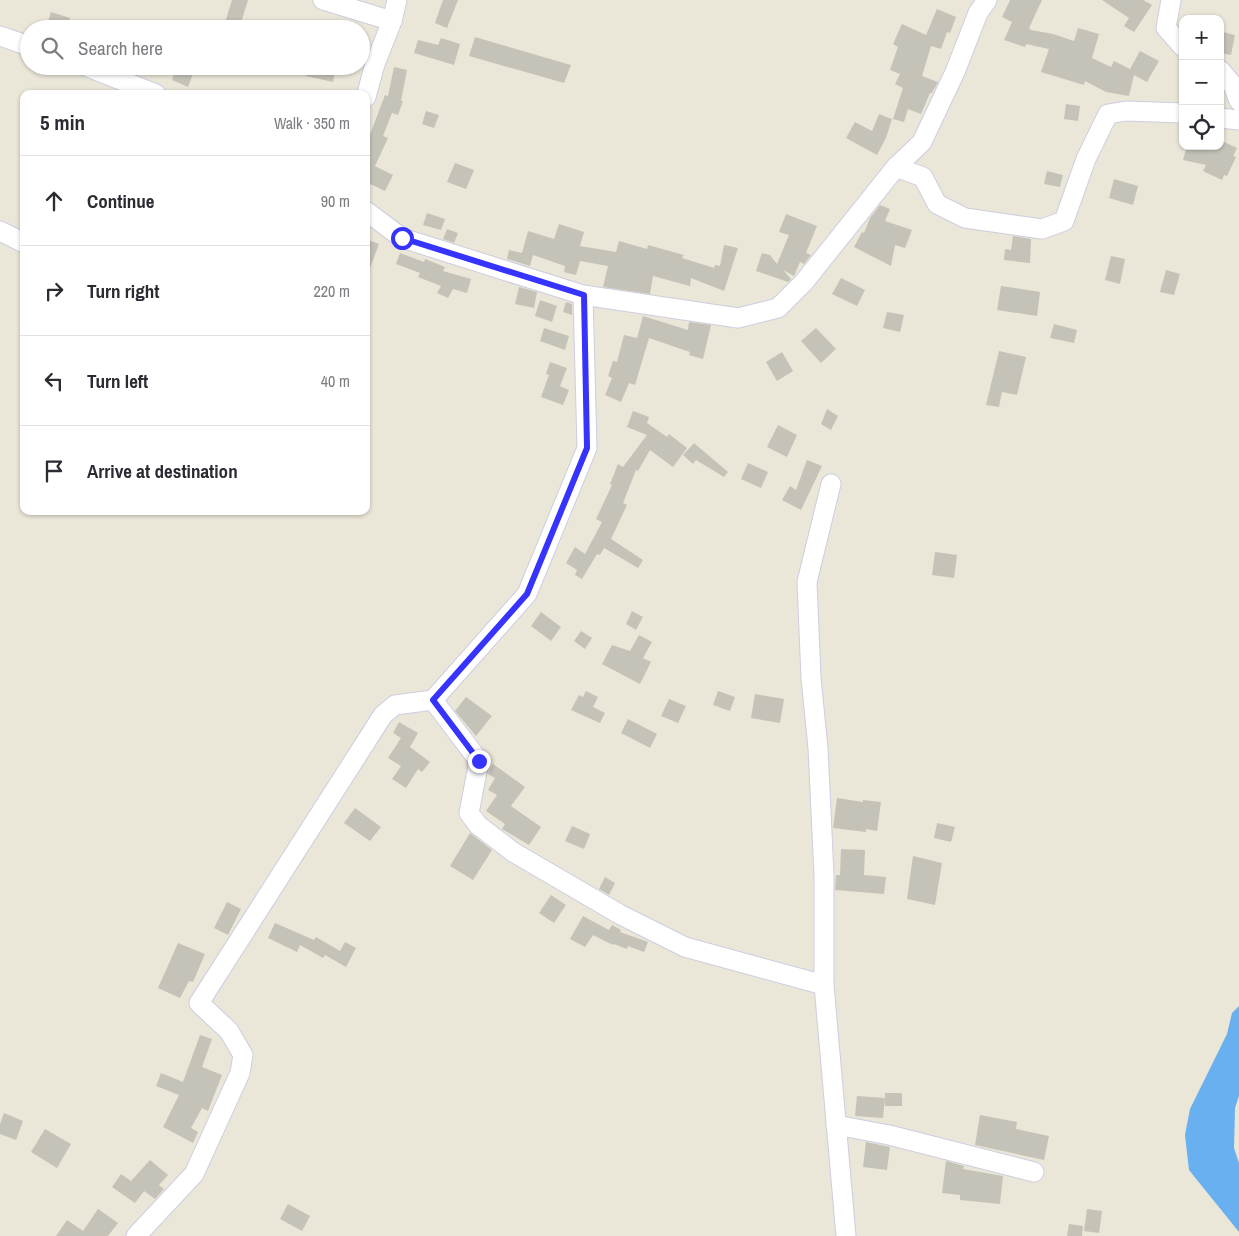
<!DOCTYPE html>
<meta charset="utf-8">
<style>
:root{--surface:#fff;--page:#f2f2f3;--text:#2b2b33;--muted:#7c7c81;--line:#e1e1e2}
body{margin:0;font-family:"Archivo Narrow",sans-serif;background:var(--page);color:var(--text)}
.controls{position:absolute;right:15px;top:15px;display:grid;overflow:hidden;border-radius:10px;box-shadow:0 1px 4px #0004}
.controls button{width:45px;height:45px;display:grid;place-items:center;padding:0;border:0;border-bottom:1px solid var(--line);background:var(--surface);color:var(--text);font:25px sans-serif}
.stop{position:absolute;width:15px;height:15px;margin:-11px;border:4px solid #3633fc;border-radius:50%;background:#fff}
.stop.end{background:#3633fc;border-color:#fff;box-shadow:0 1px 5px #0008}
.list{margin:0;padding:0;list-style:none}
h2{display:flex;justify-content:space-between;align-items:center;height:65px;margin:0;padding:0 20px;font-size:21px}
h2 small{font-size:16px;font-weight:400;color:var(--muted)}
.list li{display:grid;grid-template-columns:32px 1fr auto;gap:15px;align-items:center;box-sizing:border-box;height:90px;padding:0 20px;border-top:1px solid var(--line)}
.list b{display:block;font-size:19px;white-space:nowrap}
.list em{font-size:16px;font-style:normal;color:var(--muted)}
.icon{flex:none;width:28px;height:28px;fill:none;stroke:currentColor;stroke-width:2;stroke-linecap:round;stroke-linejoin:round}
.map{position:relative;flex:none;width:1239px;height:1236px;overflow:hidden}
.search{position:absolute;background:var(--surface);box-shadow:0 1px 4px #0004;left:20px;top:20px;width:350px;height:55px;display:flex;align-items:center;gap:12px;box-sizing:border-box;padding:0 18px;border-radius:28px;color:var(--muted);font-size:19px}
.panel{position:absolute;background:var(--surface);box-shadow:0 1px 4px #0004;left:20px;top:90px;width:350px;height:425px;border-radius:10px}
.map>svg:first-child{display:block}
.water{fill:#68b0f0}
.building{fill:#c5c3b8}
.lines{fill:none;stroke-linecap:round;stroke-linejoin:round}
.minor-casing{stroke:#cecde1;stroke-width:21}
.minor{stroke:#fff;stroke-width:19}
.route{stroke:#3633fc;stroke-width:6}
</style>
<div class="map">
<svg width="1239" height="1236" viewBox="0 0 1239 1236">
<rect width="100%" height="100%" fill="#eae6d8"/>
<path class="water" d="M1239,1006V1096L1235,1108L1234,1148L1239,1163V1232L1189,1170L1185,1135L1190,1109L1227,1034L1232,1013Z"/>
<g class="building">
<path d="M232,0H248L239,29H223Z"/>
<path d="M443,0H458L447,28L435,23Z"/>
<path d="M1010,0H1042L1029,28L1031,30L1053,34L1074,41L1078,28L1099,34L1092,58L1111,67L1114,61L1130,69L1140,51L1159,61L1147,82L1134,75L1129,96L1106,92L1085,81L1084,85L1041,72L1049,49L1026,44L1025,47L1004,40L1012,22L1002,17Z"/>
<path d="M1102,0H1143L1152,5L1134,32L1124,26L1129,18Z"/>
<path d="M937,9L956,17L950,33L947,32L941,49L931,46L922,76L938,82L932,93H930L921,114L908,109L904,122L893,119L903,88L895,84L900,74L890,70L898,47L893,44L902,24L926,35Z"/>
<path d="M51,12L70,18L67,29H46Z"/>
<path d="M1223,32L1235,35L1231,55L1220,53Z"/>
<path d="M475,37L571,65L564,83L469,56Z"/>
<path d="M441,38L460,44L454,65L414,53L418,40L438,45Z"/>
<path d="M155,66H188L195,69L188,87L172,80L174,74Z"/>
<path d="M308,66H336L333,82L306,76Z"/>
<path d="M394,67L407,70L401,101H403L398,115L392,113L383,136L388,138L375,166L393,175L385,191L368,183L370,177L366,185V145L385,95L388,96Z"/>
<path d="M1066,104L1080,106L1078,121L1064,119Z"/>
<path d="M426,111L439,115L434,128L422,124Z"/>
<path d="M879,114L892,119L886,138L877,155L846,138L855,122L872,131Z"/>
<path d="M1220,140L1237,148L1233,156L1236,157L1227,176L1224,175L1222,180L1203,171L1206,165L1183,160L1187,146L1214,150L1216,146H1220Z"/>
<path d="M455,163L474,170L466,189L447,182Z"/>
<path d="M1047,171L1063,175L1060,187L1044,184Z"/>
<path d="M1114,179L1138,186L1133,205L1109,198Z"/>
<path d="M880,205L890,209L885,221L912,230L905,248L895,245L891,266L854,247L862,232L864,233L870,218Z"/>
<path d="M427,213L445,219L441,230L423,225Z"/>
<path d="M786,214L817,226L806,253L811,255L804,264L800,262L794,276L783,270L791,279L788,282L756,271L762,253L770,255L777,264L789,235L779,232Z"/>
<path d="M559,224L584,232L580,246L616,252L619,241L647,249L648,245L684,255L682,258L714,268L715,265L720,266L724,245L738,248L724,291L691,278L690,286L653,276L650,294L603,287L608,266L580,261L576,275L564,272L565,266L533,255L530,266L507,259L509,250L522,253L528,231L554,239Z"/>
<path d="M447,229L458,233L454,243L443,239Z"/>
<path d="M1013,236L1031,239L1030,263L1004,260L1005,249L1011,250Z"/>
<path d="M366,239L379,244L367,276H366Z"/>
<path d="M400,253L424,262L425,259L445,267L443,271L471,279L467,293L453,289L448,298L437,293L441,286L418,277L420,273L396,264Z"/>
<path d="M1111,256L1125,259L1120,284L1105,280Z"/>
<path d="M1166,270L1180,274L1174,295L1160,292Z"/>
<path d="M841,278L865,290L857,306L832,294Z"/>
<path d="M1001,286L1040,292L1037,316L997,310Z"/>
<path d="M519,287L537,292L534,308L515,304Z"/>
<path d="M540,300L557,306L552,322L535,316Z"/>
<path d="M566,302L572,304V315L563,312Z"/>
<path d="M887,312L904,315L900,332L883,328Z"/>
<path d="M643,316L688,330L689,322L711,325L703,359L689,355L690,352L649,338L635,385L629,383L621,402L605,395L612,378L608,376L613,361L617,362L624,335L637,338Z"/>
<path d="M1054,324L1077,330L1074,343L1050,338Z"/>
<path d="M544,328L569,336L565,350L540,341Z"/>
<path d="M816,328L836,349L821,363L801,341Z"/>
<path d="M999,351L1026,357L1017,395L1002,392L999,407L986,405Z"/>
<path d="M782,352L793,371L777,381L766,362Z"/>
<path d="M550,362L567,368L560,386L569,390L563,405L541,397L549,375L546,374Z"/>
<path d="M827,409L838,416L831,430L821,424Z"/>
<path d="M633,411L649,417L647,423L667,437L669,434L687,448L673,467L650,450L638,471L636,470L623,503L627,505L611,539L643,560L638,568L604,548L600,555L597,554L582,579L575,575L577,570L566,563L575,547L585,554L602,522L596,519L612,485L610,484L618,464L623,467L647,435L627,427Z"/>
<path d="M778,425L797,435L787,457L767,447Z"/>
<path d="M694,443L728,472L724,477L696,460L693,464L683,455Z"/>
<path d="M807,460L822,466L801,510L782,500L790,486L796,490Z"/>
<path d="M748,463L768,472L761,488L741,479Z"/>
<path d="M935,552L957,555L954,578L932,575Z"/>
<path d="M632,611L643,617L636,630L626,624Z"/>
<path d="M541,612L561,627L551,641L531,626Z"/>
<path d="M581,631L592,638L585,649L574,641Z"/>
<path d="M639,635L652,642L643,658L651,662L640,684L602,664L612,645L630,651Z"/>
<path d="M586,691L598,697L593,707L605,713L600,723L571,710L579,695L583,697Z"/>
<path d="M718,691L735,697L730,711L713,705Z"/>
<path d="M755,694L784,699L780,723L751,718Z"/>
<path d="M466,697L492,716L476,736L455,711Z"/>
<path d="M669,699L686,706L678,723L661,716Z"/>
<path d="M628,719L657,734L650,748L621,733Z"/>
<path d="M399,722L418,733L410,747L430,762L422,772L418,769L406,788L392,779L401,766L388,758L401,738L393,733Z"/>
<path d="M493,764L525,787L511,806L541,827L529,845L502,829L505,824L486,811L497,795L488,790L495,778L488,774Z"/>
<path d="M837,798L863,802V800L881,802L877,831L866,829V832L833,828Z"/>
<path d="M355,808L381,827L370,841L344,823Z"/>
<path d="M937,823L955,827L951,842L934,838Z"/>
<path d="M572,826L590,834L584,849L565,841Z"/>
<path d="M470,833L492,850L473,880L450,866Z"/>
<path d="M841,849L865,850L864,875L886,877L884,894L835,890L836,875H840Z"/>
<path d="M913,856L942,863L935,905L907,899Z"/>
<path d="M605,877L615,883L609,895L599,889Z"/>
<path d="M551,895L566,905L554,923L539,913Z"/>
<path d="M227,902L241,909L228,935L214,928Z"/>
<path d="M583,916L609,930L612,925L621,930L620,932L648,942L644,952L628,946L627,949L614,944L613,945L593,935L585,947L570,939Z"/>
<path d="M275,923L314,940L316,937L340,951L345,942L356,948L346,967L325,955L323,958L300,945L297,952L268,938Z"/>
<path d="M178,943L205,954L193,982L189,981L180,998L158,988Z"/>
<path d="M200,1035L212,1039L202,1067L222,1075L208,1111L202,1108L191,1128L198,1132L193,1143L163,1127L179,1095L156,1086L161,1073L183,1082Z"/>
<rect x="885" y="1093" width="17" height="13"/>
<path d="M857,1096L885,1098L883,1118L855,1116Z"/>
<path d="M4,1113L23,1121L16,1140L0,1134V1124Z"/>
<path d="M980,1115L1017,1122L1016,1129L1049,1136L1044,1160L975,1145Z"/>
<path d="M45,1129L71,1144L57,1168L31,1152Z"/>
<path d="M866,1142L890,1147L887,1170L863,1167Z"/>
<path d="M150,1160L168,1175L159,1185L164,1189L155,1199L144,1191L135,1203L112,1187L121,1174L131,1181Z"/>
<path d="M946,1161L964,1166L963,1169L1003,1176L1000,1204L960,1200V1195L942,1193Z"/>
<path d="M288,1204L310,1216L302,1231L280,1219Z"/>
<path d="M98,1209L118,1223L108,1236H56L67,1220L83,1231Z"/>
<path d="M1087,1209L1102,1211L1099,1233L1084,1231Z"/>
<path d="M1069,1224L1083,1226L1082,1236H1067Z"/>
</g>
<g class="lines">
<g class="minor-casing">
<g id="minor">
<path d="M323,0L392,21"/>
<path d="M1171,0L1166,28L1183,47"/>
<path d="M0,36L29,46"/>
<path d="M85,66L156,94"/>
<path d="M1220,70L1233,85L1239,101"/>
<path d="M366,97L375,64L392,21L397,0"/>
<path d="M1220,118L1239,120"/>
<path d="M896,167L922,142L955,72L978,13L987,0"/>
<path d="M366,211L402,238L583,295L738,318L778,308L804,282L896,167L923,177L937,204L965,218L1042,229L1064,221L1086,159L1108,114L1126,111L1183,113"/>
<path d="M0,231L24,243"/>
<path d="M433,700L479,761L469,813L478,825L513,852L621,915L685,947L824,985L846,1236"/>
<path d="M824,985V875L818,748L811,678L807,582L831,484"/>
<path d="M836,1125L889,1135L1034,1172"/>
<path d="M136,1236L194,1174L240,1073L243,1055L229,1031L199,1003L383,715L395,705L433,700L527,594L587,448L583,295"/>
</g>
</g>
<use href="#minor" class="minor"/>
</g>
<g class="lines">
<path class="route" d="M402,238L584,295L587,448L527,594L433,700L479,761"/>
</g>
</svg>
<div class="controls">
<button>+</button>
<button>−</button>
<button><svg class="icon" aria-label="locate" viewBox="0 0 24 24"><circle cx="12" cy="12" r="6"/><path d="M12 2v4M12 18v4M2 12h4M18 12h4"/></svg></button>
</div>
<div class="stop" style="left:402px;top:238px"></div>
<div class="stop end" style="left:479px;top:761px"></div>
<div class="search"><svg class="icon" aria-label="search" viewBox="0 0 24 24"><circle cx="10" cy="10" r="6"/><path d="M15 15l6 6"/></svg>Search here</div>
<section class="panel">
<h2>5 min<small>Walk · 350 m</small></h2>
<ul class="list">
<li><svg class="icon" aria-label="ahead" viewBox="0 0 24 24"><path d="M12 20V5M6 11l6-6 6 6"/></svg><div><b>Continue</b></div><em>90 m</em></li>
<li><svg class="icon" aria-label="right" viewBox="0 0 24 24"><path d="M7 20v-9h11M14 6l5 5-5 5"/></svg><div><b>Turn right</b></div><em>220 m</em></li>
<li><svg class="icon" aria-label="left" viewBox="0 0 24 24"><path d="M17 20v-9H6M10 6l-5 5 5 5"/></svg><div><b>Turn left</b></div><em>40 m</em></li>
<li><svg class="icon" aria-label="arrive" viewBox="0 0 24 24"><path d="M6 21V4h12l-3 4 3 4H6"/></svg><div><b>Arrive at destination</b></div></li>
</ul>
</section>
</div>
